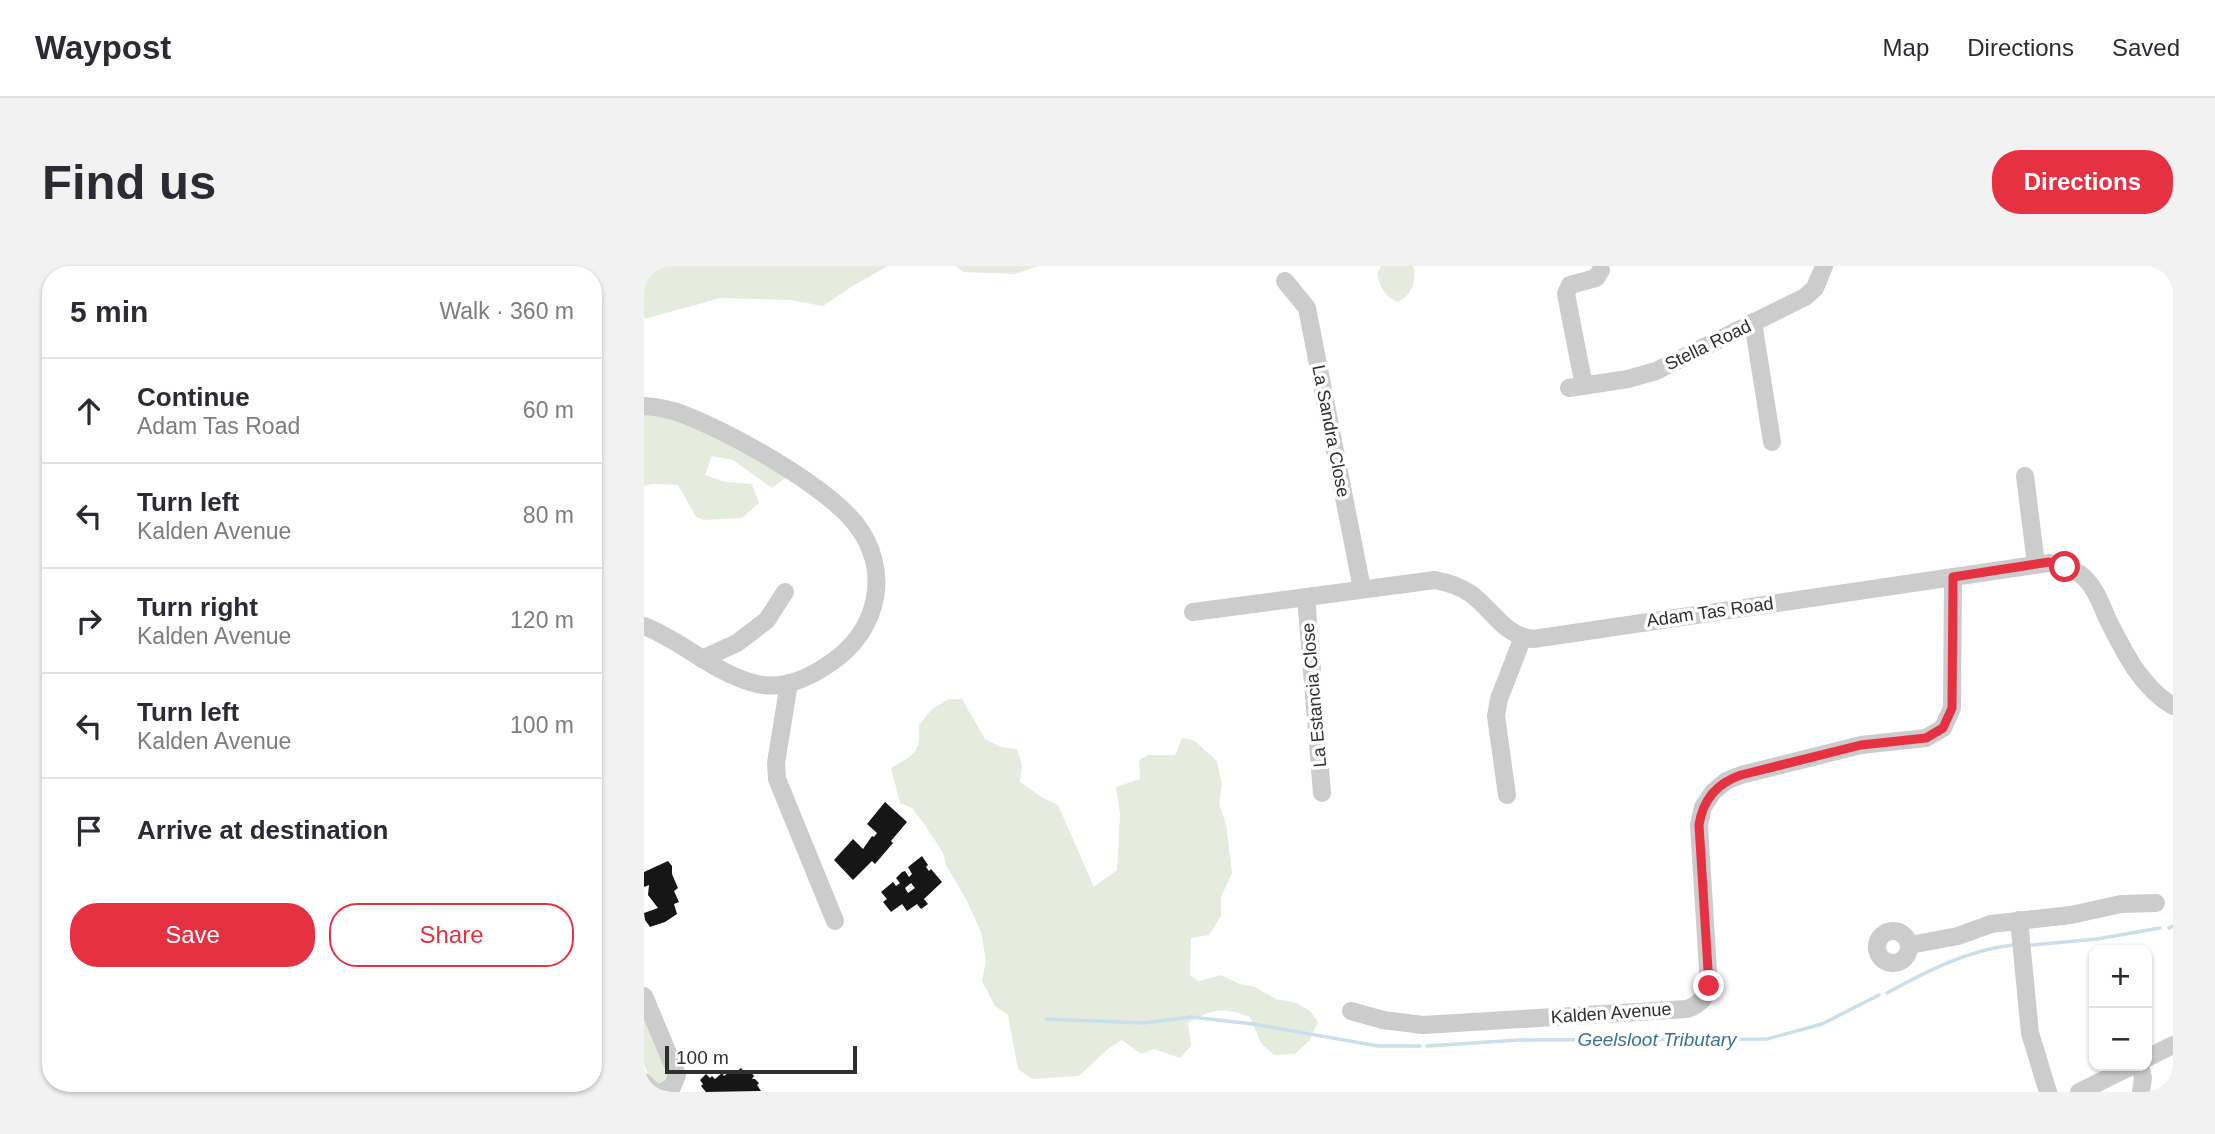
<!DOCTYPE html>
<meta charset="utf-8">
<style>
:root{--surface:#fff;--page:#f2f2f3;--text:#2b2b33;--muted:#7c7c81;--line:#e1e1e2;--accent:#e63143}
body{margin:0;font-family:Arial,sans-serif;background:var(--page);color:var(--text)}
.controls{position:absolute;right:21px;bottom:21px;display:grid;overflow:hidden;border-radius:14px;box-shadow:0 2px 5px #0004}
.controls button{width:63px;height:63px;display:grid;place-items:center;padding:0;border:0;border-bottom:2px solid var(--line);background:var(--surface);color:var(--text);font:35px sans-serif}
.scale{position:absolute;left:21px;bottom:18px;width:192px;box-sizing:border-box;padding-left:7px;border:4px solid #2f2f2f;border-top:0;font-size:19px;line-height:24px;white-space:nowrap;color:#2f2f2f;-webkit-text-stroke:5px #fff;paint-order:stroke}
.stop{position:absolute;width:21px;height:21px;margin:-16px;border:5px solid #e63143;border-radius:50%;background:#fff}
.stop.end{background:#e63143;border-color:#fff;box-shadow:0 2px 7px #0008}
.list{margin:0;padding:0;list-style:none}
h2{display:flex;justify-content:space-between;align-items:center;height:91px;margin:0;padding:0 28px;font-size:30px}
h2 small{font-size:23px;font-weight:400;color:var(--muted)}
.list li{display:grid;grid-template-columns:46px 1fr auto;gap:21px;align-items:center;box-sizing:border-box;height:105px;padding:0 28px;border-top:2px solid var(--line)}
.list b{display:block;font-size:26px;white-space:nowrap}
.list p{margin:0;font-size:23px;white-space:nowrap;color:var(--muted)}
.list em{font-size:23px;font-style:normal;color:var(--muted)}
.actions{display:flex;gap:14px;padding:21px 28px}
.actions a{flex:1;padding:16px 0;border:2px solid var(--accent);border-radius:28px;text-align:center;font-size:24px;color:var(--accent)}
.actions .main{background:var(--accent);color:#fff}
.icon{flex:none;width:38px;height:38px;fill:none;stroke:currentColor;stroke-width:2;stroke-linecap:round;stroke-linejoin:round}
.map{position:relative;flex:none;width:1529px;height:826px;overflow:hidden;border-radius:28px}
header{display:flex;align-items:center;gap:42px;box-sizing:border-box;height:98px;padding:0 35px;background:var(--surface);border-bottom:2px solid var(--line)}
header strong{font-size:33px}
nav{display:flex;gap:38px;margin-inline-start:auto;font-size:24px}
.intro{display:flex;align-items:center;justify-content:space-between;box-sizing:border-box;height:168px;padding:0 42px}
h1{margin:0;font-size:49px}
.button{padding:18px 32px;border-radius:28px;background:var(--accent);color:#fff;font-size:24px;font-weight:700}
main{display:flex;gap:42px;padding:0 42px}
aside{flex:1;background:var(--surface);border-radius:28px;box-shadow:0 2px 5px #0004}
.map>svg:first-child{display:block}
.green{fill:#e5ecdd}
.lines{fill:none;stroke-linecap:round;stroke-linejoin:round}
.stream{stroke:#c9dfec;stroke-width:3.5}
.building{fill:#161616;fill-rule:evenodd}
.minor{stroke:#ccc;stroke-width:18}
.route{stroke:#e63143;stroke-width:9}
.labels{text-anchor:middle;dominant-baseline:central;stroke-width:7;stroke-linejoin:round;paint-order:stroke}
.street-label{font-size:18px;fill:#2f2f2f;stroke:#fff}
.water-label{font-size:19px;font-style:italic;fill:#3c7391;stroke:#fff}
</style>
<header>
<strong>Waypost</strong>
<nav><a>Map</a><a>Directions</a><a>Saved</a></nav>
</header>
<div class="intro"><h1>Find us</h1><a class="button">Directions</a></div>
<main>
<aside>
<h2>5 min<small>Walk · 360 m</small></h2>
<ul class="list">
<li><svg class="icon" aria-label="ahead" viewBox="0 0 24 24"><path d="M12 20V5M6 11l6-6 6 6"/></svg><div><b>Continue</b><p>Adam Tas Road</p></div><em>60 m</em></li>
<li><svg class="icon" aria-label="left" viewBox="0 0 24 24"><path d="M17 20v-9H6M10 6l-5 5 5 5"/></svg><div><b>Turn left</b><p>Kalden Avenue</p></div><em>80 m</em></li>
<li><svg class="icon" aria-label="right" viewBox="0 0 24 24"><path d="M7 20v-9h11M14 6l5 5-5 5"/></svg><div><b>Turn right</b><p>Kalden Avenue</p></div><em>120 m</em></li>
<li><svg class="icon" aria-label="left" viewBox="0 0 24 24"><path d="M17 20v-9H6M10 6l-5 5 5 5"/></svg><div><b>Turn left</b><p>Kalden Avenue</p></div><em>100 m</em></li>
<li><svg class="icon" aria-label="arrive" viewBox="0 0 24 24"><path d="M6 21V4h12l-3 4 3 4H6"/></svg><div><b>Arrive at destination</b></div></li>
</ul>
<div class="actions"><a class="main">Save</a><a>Share</a></div>
</aside>
<div class="map">
<svg width="1529" height="826" viewBox="0 0 1529 826">
<rect width="100%" height="100%" fill="#fff"/>
<g class="green">
<path d="M0,0H244L207,21L179,40L146,34L77,32L0,53Z"/>
<path d="M312,0H394L371,8L319,6Z"/>
<path d="M737,0H769C773,15 768,29 754,36C740,30 737,22 733,8Z"/>
<path d="M0,143L38,151L144,210L128,222L89,194L68,190L61,209L82,216L108,218L115,237L98,252L60,254L52,251L34,219L8,218L0,220Z"/>
<path d="M305,433H318L341,473L357,481L373,483L378,499L376,516L399,532L414,539L450,621L473,604L476,548L472,521L496,513L495,494L504,489H531L538,472L551,475L573,495L578,518L575,538L582,558L588,607L577,631V650L565,669L547,672L546,709L555,715L577,709L596,718L611,721L632,733L653,737L666,745L674,756L665,775L651,788L630,789L617,777L606,751C580,741 569,742 544,757L547,780L536,792L510,783L497,788L478,774L465,782L435,810L388,813L374,803L364,749L351,740L338,715L342,695L337,666L323,635L302,599L299,587L280,558L268,542L256,537L247,502C270,489 277,487 275,459L288,443Z"/>
<path d="M0,738L27,809L19,817L12,819L7,816L0,798Z"/>
</g>
<g class="lines">
<g class="stream">
<path d="M0,9L17,0"/>
<path d="M1525,662L1529,660"/>
<path d="M1387,679L1453,673L1516,662"/>
<path d="M1243,727C1283,705 1324,684 1369,679"/>
<path d="M402,753L500,757L547,751L609,758L734,780H776"/>
<path d="M783,780L875,774L1123,773L1178,758L1235,729"/>
</g>
</g>
<g class="building">
<path d="M241,536L263,556L247,575L249,577L231,598L228,595L209,614L190,594L209,573L219,583L228,570L230,571L233,567L223,558Z"/>
<path d="M278,590L284,599L282,601L285,605L287,603L298,616L280,633L284,638L277,643L273,638L263,645L258,638L247,646L239,636L243,633L237,626L249,616L252,620L256,617L252,612L258,606L261,605L265,611L268,608L264,601ZM267,617L271,622L264,627L261,622Z"/>
<path d="M24,595L28,600V608L34,622L30,625L35,636L30,638L33,648L21,656L6,661L1,654L0,647L14,642L4,629L5,619L0,621V606Z"/>
<path d="M97,802L102,808L106,805L110,810L108,813H111L115,817L113,819L117,825L62,826L57,820L59,818L56,814L62,808L66,812L68,810L71,813L78,807L80,810L88,804L91,807Z"/>
</g>
<g class="lines">
<g class="minor">
<path d="M641,15L663,42L718,323"/>
<path d="M1109,56L1128,176"/>
<path d="M940,120L922,28L926,19L952,12L957,4"/>
<path d="M925,122L984,113L1012,105L1161,31L1171,22L1180,0"/>
<path d="M0,140C14,141 29,144 41,149C89,168 179,218 211,257C248,304 235,363 188,396C167,411 139,424 113,418C71,408 39,375 0,360"/>
<path d="M1381,210L1392,298"/>
<path d="M662,331L678,527"/>
<path d="M549,346L791,314C804,317 816,320 827,328C849,344 859,369 889,373L1405,297C1415,298 1427,301 1436,308C1450,318 1457,338 1464,354C1480,386 1497,421 1529,440"/>
<path d="M58,393L93,377L123,354L141,326"/>
<path d="M145,417L132,497L133,513L191,655"/>
<path d="M863,529L852,450L855,433L879,371"/>
<path d="M1375,654L1386,767L1404,826"/>
<circle cx="1249" cy="681" r="16"/>
<path d="M1266,679L1314,670L1347,658L1427,649L1477,638L1512,637"/>
<path d="M0,730L33,809L28,821L18,826"/>
<path d="M707,745L739,754L779,759L1043,743C1055,739 1062,732 1065,720L1055,559L1059,541L1069,526L1082,515L1097,509L1217,479L1282,472L1299,462L1308,442L1309,311"/>
<path d="M1503,792L1529,779"/>
<path d="M1496,800L1499,812L1497,826"/>
<path d="M0,816L10,826"/>
<path d="M1435,826L1488,800"/>
</g>
</g>
<g class="lines">
<path class="route" d="M1065,720L1055,559C1059,533 1073,517 1097,509L1217,479L1282,472L1299,462L1308,442L1309,311L1405,296L1421,301"/>
</g>
<g class="labels">
<g class="street-label">
<text transform="translate(1064 79) rotate(-26)">Stella Road</text>
<text transform="translate(687 165) rotate(79)">La Sandra Close</text>
<text transform="translate(1066 346) rotate(-8)">Adam Tas Road</text>
<text transform="translate(670 429) rotate(-95)">La Estancia Close</text>
<text transform="translate(967 747) rotate(-4)">Kalden Avenue</text>
</g>
<g class="water-label">
<text x="1013" y="773">Geelsloot Tributary</text>
</g>
</g>
</svg>
<div class="controls">
<button>+</button>
<button>−</button>
</div>
<div class="scale">100 m</div>
<div class="stop" style="left:1421px;top:301px"></div>
<div class="stop end" style="left:1065px;top:720px"></div>
</div>
</main>
